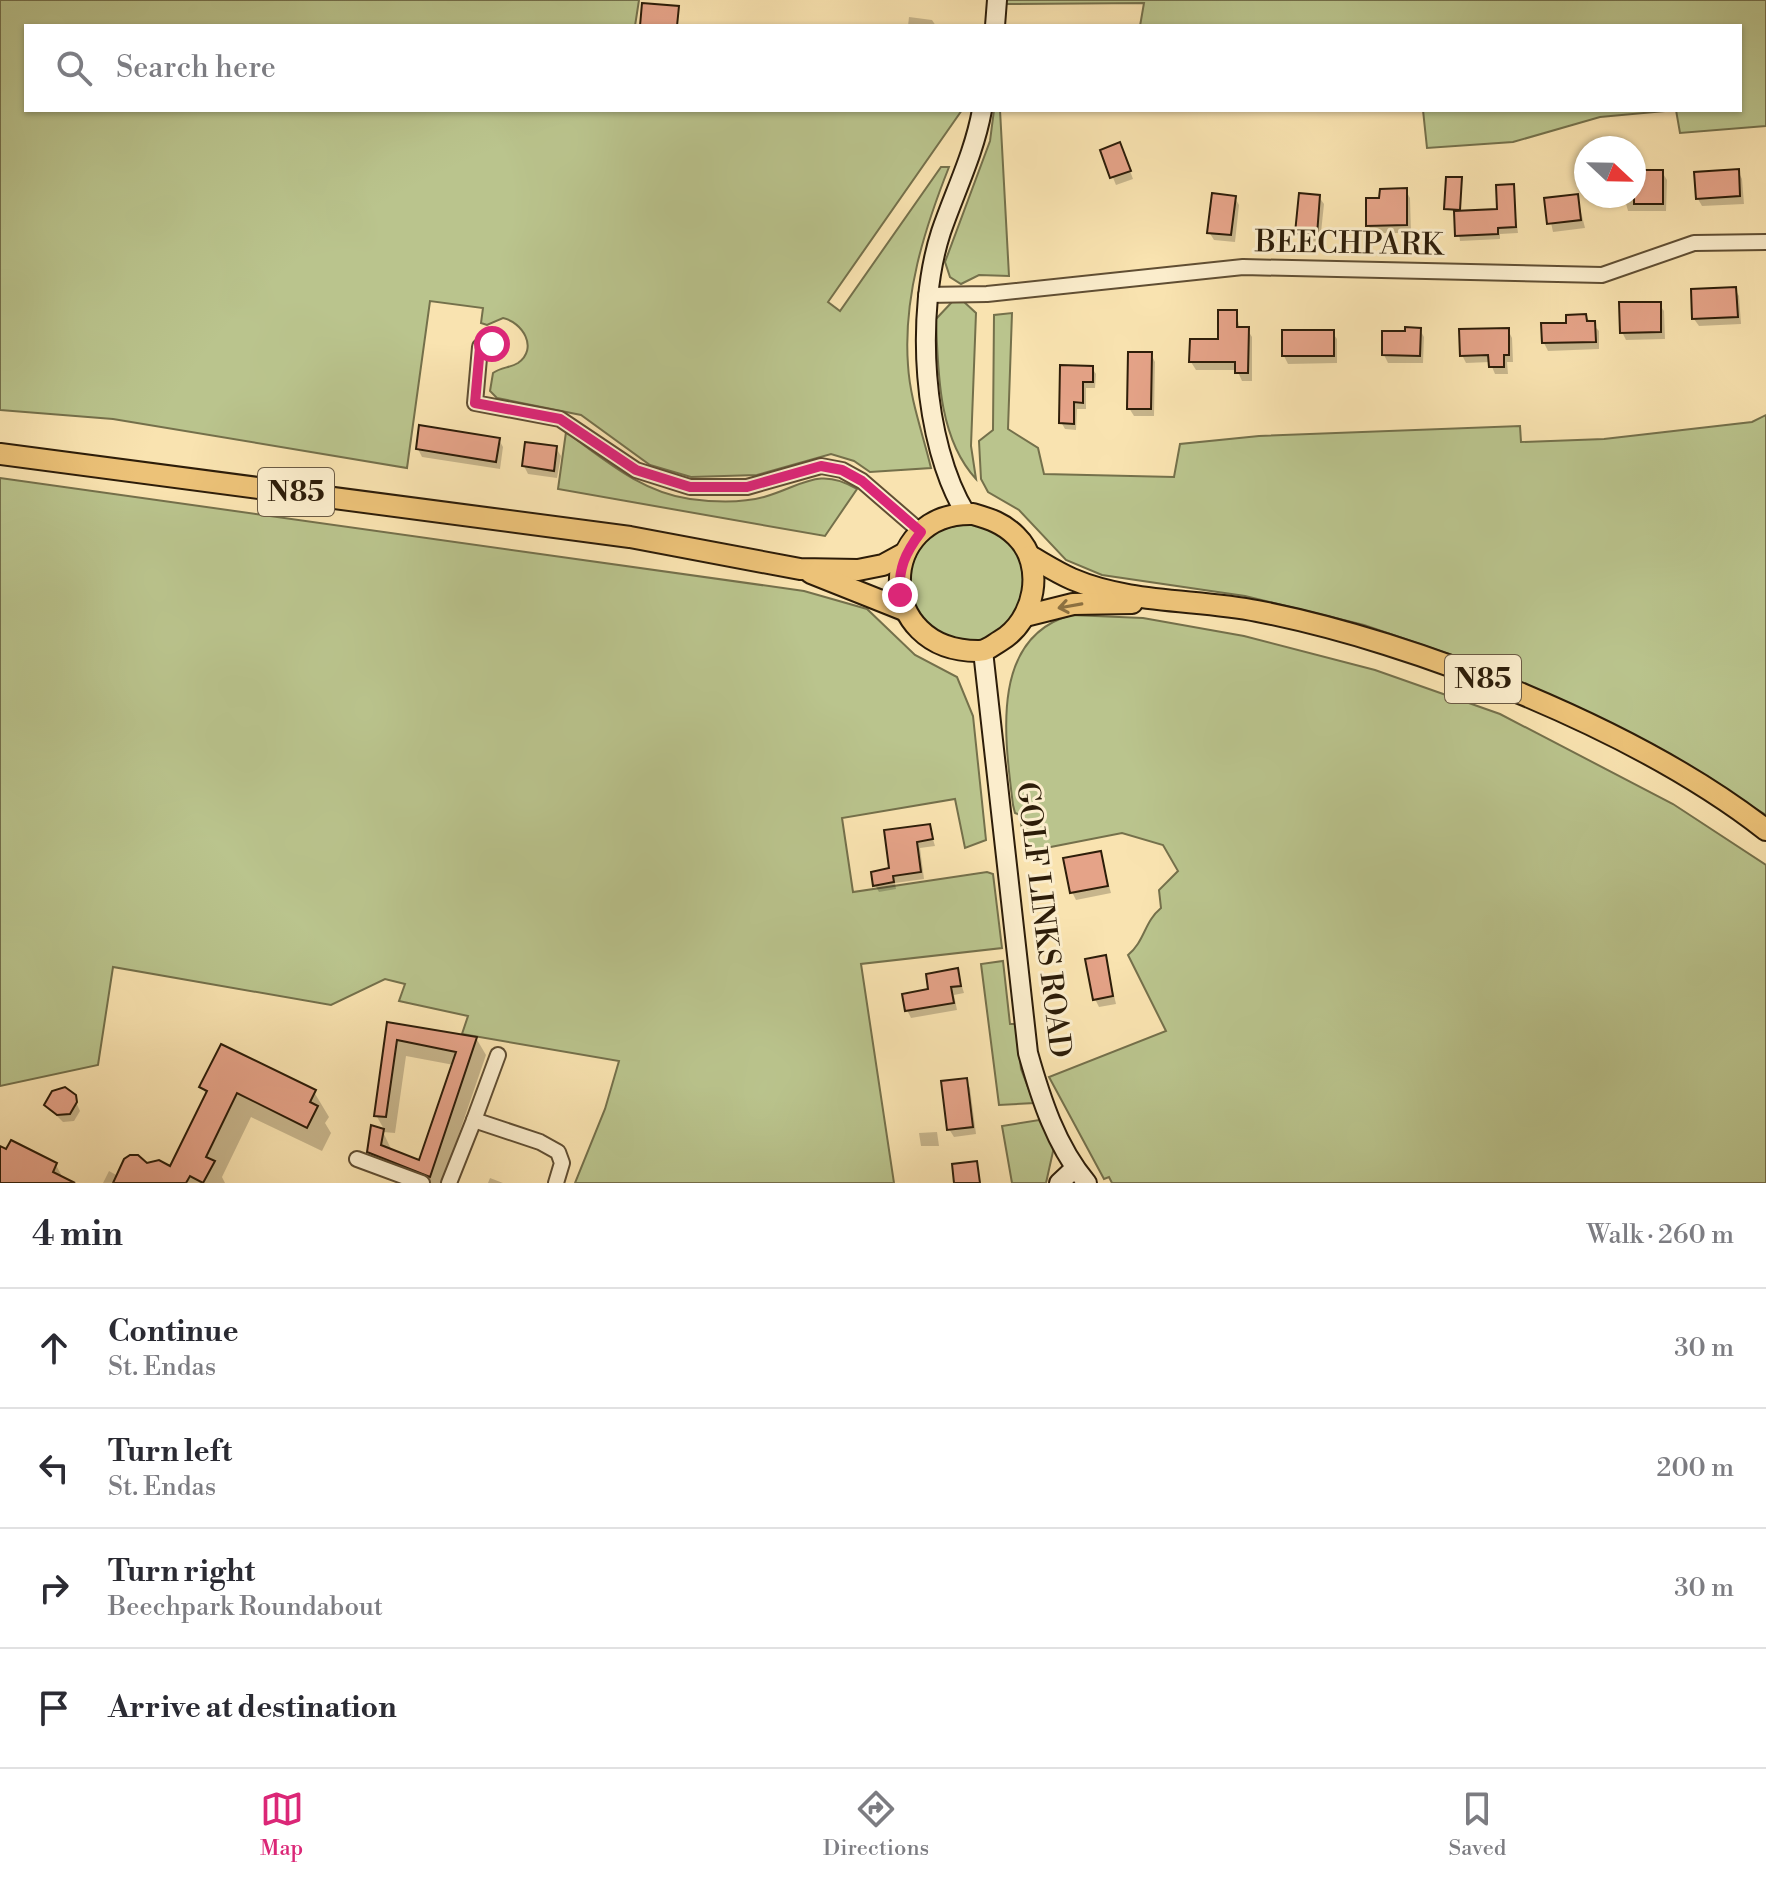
<!DOCTYPE html>
<meta charset="utf-8">
<style>
:root{--surface:#fff;--page:#f7f7f7;--text:#2b2b33;--muted:#7c7c81;--line:#e1e1e2;--accent:#db2777}
body{margin:0;font-family:"Libre Bodoni",serif;background:var(--page);color:var(--text)}
.compass{position:absolute;left:1574px;top:136px;width:72px;height:72px;border-radius:50%;background:var(--surface);box-shadow:0 2px 6px #0004;rotate:112deg}
.stop{position:absolute;width:24px;height:24px;margin:-18px;border:6px solid #db2777;border-radius:50%;background:#fff}
.stop.end{background:#db2777;border-color:#fff;box-shadow:0 2px 8px #0008}
.list{margin:0;padding:0;list-style:none}
h2{display:flex;justify-content:space-between;align-items:center;height:104px;margin:0;padding:0 32px;font-size:34px}
h2 small{font-size:26px;font-weight:400;color:var(--muted)}
.list li{display:grid;grid-template-columns:52px 1fr auto;gap:24px;align-items:center;box-sizing:border-box;height:120px;padding:0 32px;border-top:2px solid var(--line)}
.list b{display:block;font-size:30px;white-space:nowrap}
.list p{margin:0;font-size:26px;white-space:nowrap;color:var(--muted)}
.list em{font-size:26px;font-style:normal;color:var(--muted)}
.icon{flex:none;width:44px;height:44px;fill:none;stroke:currentColor;stroke-width:2;stroke-linecap:round;stroke-linejoin:round}
.map{position:relative;flex:none;width:1766px;height:1183px;overflow:hidden}
.search{position:absolute;background:var(--surface);box-shadow:0 2px 6px #0004;left:24px;right:24px;top:24px;height:88px;display:flex;align-items:center;gap:20px;box-sizing:border-box;padding:0 28px;border-radius:0px;color:var(--muted);font-size:30px}
.sheet{height:584px;background:var(--surface)}
nav{display:flex;justify-content:space-around;align-items:center;box-sizing:border-box;height:112px;border-top:2px solid var(--line);background:var(--surface);font-size:22px;color:var(--muted)}
nav a{display:grid;justify-items:center;gap:4px}
nav .on{color:var(--accent)}
.map>svg:first-child{display:block}
.green{fill:#bac48d;stroke:#74704b;stroke-width:2}
.shadow{fill:#0003;fill-rule:evenodd}
.building{fill:#e5a388;stroke:#2d1d09;stroke-width:2}
.lines{fill:none;stroke-linecap:round;stroke-linejoin:round}
.street-casing{stroke:#604e33;stroke-width:18}
.secondary-casing{stroke:#2d1d09;stroke-width:22}
.primary-casing{stroke:#2d1d09;stroke-width:24}
.street{stroke:#fbedcc;stroke-width:14}
.secondary{stroke:#fbedcc;stroke-width:18}
.primary{stroke:#ecc278;stroke-width:20}
.oneway{stroke:#8c7040}
.route{stroke:#db2777;stroke-width:10}
.labels{text-anchor:middle;dominant-baseline:central;stroke-width:6;stroke-linejoin:round;paint-order:stroke}
.shield{fill:#fbedcc;stroke:#6b5b44;stroke-width:2}
.shield-label{font-size:28px;font-weight:bold;fill:#2d1d09}
.street-label{font-size:30px;fill:#2d1d09;stroke:#fbedcc}
</style>
<div class="map">
<svg width="1766" height="1183" viewBox="0 0 1766 1183">
<rect width="100%" height="100%" fill="#f9e3b0"/>
<filter id="stains"><feTurbulence type="fractalNoise" baseFrequency=".0025" numOctaves="4"/><feColorMatrix values="0 0 0 0 .2 0 0 0 0 .09 0 0 0 0 .02 0 0 0 .5 -.17"/></filter>
<radialGradient id="worn" r=".72"><stop offset=".6" stop-color="#630" stop-opacity="0"/><stop offset="1" stop-color="#630" stop-opacity=".3"/></radialGradient>
<g class="green">
<path d="M0,0H639L635,26H26V110H962L828,302L840,311L941,167H949C924,230 903,297 908,365C910,400 923,434 931,468L870,472L854,461L831,454L757,475L691,477L650,465L581,415L497,398L490,391L493,373C501,367 510,368 518,363C539,348 522,322 503,318L487,325L481,323L483,308L430,301L407,468L113,419L0,410Z"/>
<path d="M1005,0H1766V126L1680,133L1676,110L1600,117L1513,142L1427,148L1423,110H1740V26H1140L1144,3L1005,4Z"/>
<path d="M994,110H1000L1009,276L979,275L961,284L950,277L945,262L990,141Z"/>
<path d="M963,301L976,313L971,446L976,479C938,438 938,371 936,319L952,302Z"/>
<path d="M1012,313L1008,429L1038,448L1044,474L1174,477L1180,444L1259,436L1520,426L1521,442L1604,439L1752,422L1766,415V815L1626,731L1490,668L1364,625L1245,596L1102,575L1066,560L1019,510L988,492L981,479L979,441L993,430L994,315Z"/>
<path d="M566,432C605,460 641,492 690,499C713,502 742,503 764,497C802,486 819,466 857,489L825,536L558,489Z"/>
<path d="M0,478L804,591L867,609L915,655L957,677L973,716L986,840L965,848L955,799L842,818L853,892L987,872L993,874L1002,948L861,964L894,1183H575L605,1109L619,1061L462,1034L468,1016L399,1001L405,984L385,979L331,1005L113,967L98,1065L0,1086Z"/>
<path d="M968,523C1094,551 980,710 919,613C897,577 910,564 931,532Z"/>
<path d="M1071,615L1143,618L1244,636L1375,670L1500,714L1673,804L1766,865V1183H1112L1109,1177L1104,1179L1049,1077L1166,1031L1128,955C1145,941 1144,922 1161,908L1159,890L1178,871L1163,845L1122,833L1025,852L1020,815L1015,813L1013,805C1005,740 989,638 1071,615Z"/>
<path d="M1003,961L1010,1024H1016L1021,1069L1034,1103L999,1105L981,964Z"/>
<path d="M1039,1120L1054,1147L1046,1183H1012L1002,1126Z"/>
</g>
<g class="shadow">
<path d="M909,17L932,20L936,26H908Z"/>
<path d="M1120,144L1133,179L1116,185L1102,151Z"/>
<path d="M1738,171L1742,179L1744,204L1702,206L1698,199Z"/>
<path d="M1634,172H1662L1667,180L1666,211H1628L1624,196H1634Z"/>
<path d="M1460,179L1461,212L1499,211L1512,186L1518,233L1500,234V239L1460,241L1456,212L1446,208Z"/>
<path d="M1406,191L1410,198L1411,233H1373L1368,225L1381,200Z"/>
<path d="M1577,196L1585,228L1553,232L1546,200Z"/>
<path d="M1319,197L1324,204L1320,242L1302,240L1297,232Z"/>
<path d="M1235,198L1239,205L1235,242L1214,240L1209,232Z"/>
<path d="M1735,289L1739,296L1741,324L1699,326L1694,319Z"/>
<path d="M1659,304L1664,311L1665,339L1626,340L1622,332Z"/>
<path d="M1236,312L1240,329H1247L1252,337V381H1242L1237,370H1196L1191,362L1220,341Z"/>
<path d="M1585,316L1599,331V349L1548,351L1544,343Z"/>
<path d="M1420,330L1424,337L1423,363H1388L1384,355V333Z"/>
<path d="M1508,330L1512,338L1513,362H1507L1508,374H1495L1490,362L1466,363L1462,355Z"/>
<path d="M1332,332L1337,339V363L1288,364L1284,356Z"/>
<path d="M1151,354L1155,362L1154,416H1134L1129,408Z"/>
<path d="M1062,367L1092,368L1096,374L1095,388H1086V409H1077L1076,430L1065,429L1061,422Z"/>
<path d="M499,440L503,447L500,469L422,457L418,449Z"/>
<path d="M556,448L561,456L557,478L528,474L524,466Z"/>
<path d="M929,826L935,846L920,848L924,879L895,883L896,889L879,892L875,885Z"/>
<path d="M1100,853L1111,893L1076,900L1072,892Z"/>
<path d="M1105,957L1116,1004L1099,1007L1095,999Z"/>
<path d="M957,970L964,993L954,995L957,1010L911,1018L907,1010Z"/>
<path d="M389,1024L476,1038L486,1055L442,1183H416L379,1169L369,1152L373,1128L385,1131L376,1115ZM406,1056L454,1065L420,1163L392,1151L383,1132L395,1133Z"/>
<path d="M966,1080L970,1088L976,1134L954,1137L949,1129Z"/>
<path d="M202,1087L314,1092L329,1117L325,1123L331,1133L322,1151L251,1117L222,1177L225,1183H103L109,1171L118,1176L146,1166L171,1168L207,1096Z"/>
<path d="M75,1100L80,1111L74,1121L63,1122L46,1105Z"/>
<path d="M937,1132L939,1146H921L919,1133Z"/>
<path d="M0,1148L56,1165L64,1180L71,1183H0Z"/>
<path d="M490,1178L503,1183H488Z"/>
</g>
<g class="building">
<path d="M642,3L679,6L677,26H640Z"/>
<path d="M1120,142L1131,171L1110,178L1100,150Z"/>
<path d="M1739,169L1740,196L1696,199L1694,172Z"/>
<rect x="1634" y="170" width="29" height="34"/>
<path d="M1446,177H1462L1460,210L1444,209Z"/>
<path d="M1514,184L1516,227L1498,228V234L1455,236L1454,211L1497,209L1496,185Z"/>
<path d="M1407,188V225L1366,226V198H1379L1380,189Z"/>
<path d="M1212,193L1236,196L1231,235L1207,233Z"/>
<path d="M1299,193L1320,195L1317,235L1295,233Z"/>
<path d="M1578,194L1581,220L1547,224L1544,198Z"/>
<path d="M1736,287L1738,317L1692,319L1691,289Z"/>
<path d="M1619,302H1661V332L1620,333Z"/>
<path d="M1218,310H1237V327H1249L1248,373H1235V362H1189L1190,339H1218Z"/>
<path d="M1586,314L1587,321H1595L1596,342L1542,343L1541,323H1566V315Z"/>
<path d="M1405,327L1421,328L1420,356L1382,355V331H1405Z"/>
<path d="M1509,328V355H1504V367H1489L1488,355L1460,356L1459,329Z"/>
<rect x="1282" y="330" width="52" height="26"/>
<path d="M1128,352H1152L1151,409H1127Z"/>
<path d="M1060,365L1093,366V382H1083V403L1074,402V424L1059,423Z"/>
<path d="M419,425L500,438L496,462L416,449Z"/>
<path d="M525,442L557,446L554,471L522,466Z"/>
<path d="M930,824L933,839L917,842L921,872L893,876L894,882L873,886L871,872L889,868L884,830Z"/>
<path d="M1101,851L1108,886L1070,893L1063,858Z"/>
<path d="M1106,955L1113,996L1093,1000L1085,959Z"/>
<path d="M958,968L961,986L951,987L954,1003L905,1011L902,994L928,989L926,974Z"/>
<path d="M387,1022L477,1037L430,1177L367,1152L371,1125L384,1129L381,1145L419,1160L456,1052L397,1040L386,1117L374,1116Z"/>
<path d="M221,1044L316,1090L310,1102L318,1106L307,1128L237,1093L206,1157L215,1161L203,1183L190,1176L186,1183H113L124,1159L130,1155H138L147,1163L159,1160L170,1166L207,1091L199,1087Z"/>
<path d="M967,1078L973,1127L947,1130L941,1081Z"/>
<path d="M65,1087L76,1095L77,1102L70,1114L57,1115L44,1105L52,1091Z"/>
<path d="M11,1140L57,1163L53,1172L75,1183H0V1146L6,1149Z"/>
<path d="M977,1161L980,1183H954L952,1164Z"/>
</g>
<g class="lines">
<g class="street-casing">
<g id="street">
<path d="M926,295L987,294L1243,267L1602,275L1694,243L1766,242"/>
<path d="M492,344L480,347L475,403L560,419L636,470L690,487H747L821,466L842,470L862,481L921,532"/>
<path d="M498,1055L474,1120L540,1142L558,1152L562,1163L556,1183"/>
<path d="M357,1159L422,1183"/>
<path d="M449,1183L474,1120"/>
</g>
</g>
<g class="secondary-casing">
<g id="secondary">
<path d="M995,26L997,0"/>
<path d="M966,514C922,442 915,312 941,232C955,191 974,154 982,110"/>
<path d="M983,651L1028,1053C1041,1099 1056,1146 1087,1183"/>
<path d="M1059,1183L1075,1168"/>
</g>
</g>
<g class="primary-casing">
<g id="primary">
<path d="M0,454L630,537L800,569L858,570L883,565L905,553"/>
<path d="M973,514C990,519 1003,523 1016,536C1046,565 1035,621 1000,641C993,645 987,651 979,651C873,652 876,511 973,514Z"/>
<path d="M1030,556C1044,564 1058,573 1072,579C1130,604 1197,599 1257,611C1417,642 1638,730 1766,830"/>
<path d="M811,573L904,610"/>
<path d="M1025,616L1073,604L1132,603"/>
</g>
</g>
<use href="#street" class="street"/>
<use href="#secondary" class="secondary"/>
<use href="#primary" class="primary"/>
</g>
<defs><path id="oneway-shaft" d="M-6 0H5M1.5-3L5.5 0L1.5 3" fill="none" stroke-width="1.6" stroke-linecap="round" stroke-linejoin="round" transform="scale(2)"/></defs>
<use class="oneway" href="#oneway-shaft" transform="translate(1070 606) rotate(170)"/>
<g class="lines">
<path class="route" d="M492,344L480,347L475,403L560,419L636,470L690,487H747L821,466L842,470L862,481L921,532C905,553 898,569 900,595"/>
</g>
<g class="labels">
<g class="shield">
<rect x="258" y="468" width="76" height="48" rx="6"/>
<rect x="1445" y="655" width="76" height="48" rx="6"/>
</g>
<g class="shield-label">
<text x="296" y="492">N85</text>
<text x="1483" y="679">N85</text>
</g>
<g class="street-label">
<text transform="translate(1349 244) rotate(1)">BEECHPARK</text>
<text transform="translate(1043 920) rotate(83)">GOLF LINKS ROAD</text>
</g>
</g>
<rect width="100%" height="100%" filter="url(#stains)"/>
<rect width="100%" height="100%" fill="url(#worn)"/>
</svg>
<svg class="compass" viewBox="-18 -18 36 36"><path d="M0-13l5 13h-10z" fill="#e53935"/><path d="M0 13l5-13h-10z" fill="#7c7c81"/></svg>
<div class="stop" style="left:492px;top:344px"></div>
<div class="stop end" style="left:900px;top:595px"></div>
<div class="search"><svg class="icon" aria-label="search" viewBox="0 0 24 24"><circle cx="10" cy="10" r="6"/><path d="M15 15l6 6"/></svg>Search here</div>
</div>
<section class="sheet">
<h2>4 min<small>Walk · 260 m</small></h2>
<ul class="list">
<li><svg class="icon" aria-label="ahead" viewBox="0 0 24 24"><path d="M12 20V5M6 11l6-6 6 6"/></svg><div><b>Continue</b><p>St. Endas</p></div><em>30 m</em></li>
<li><svg class="icon" aria-label="left" viewBox="0 0 24 24"><path d="M17 20v-9H6M10 6l-5 5 5 5"/></svg><div><b>Turn left</b><p>St. Endas</p></div><em>200 m</em></li>
<li><svg class="icon" aria-label="right" viewBox="0 0 24 24"><path d="M7 20v-9h11M14 6l5 5-5 5"/></svg><div><b>Turn right</b><p>Beechpark Roundabout</p></div><em>30 m</em></li>
<li><svg class="icon" aria-label="arrive" viewBox="0 0 24 24"><path d="M6 21V4h12l-3 4 3 4H6"/></svg><div><b>Arrive at destination</b></div></li>
</ul>
</section>
<nav>
<a class="on"><svg class="icon" aria-label="map" viewBox="0 0 24 24"><path d="M3 6l6-2 6 2 6-2v14l-6 2-6-2-6 2zM9 4v14M15 6v14"/></svg>Map</a>
<a><svg class="icon" aria-label="directions" viewBox="0 0 24 24"><path d="M12 3l9 9-9 9-9-9zM9 14v-3h6M13 9l2 2-2 2"/></svg>Directions</a>
<a><svg class="icon" aria-label="saved" viewBox="0 0 24 24"><path d="M7 4h10v16l-5-4-5 4z"/></svg>Saved</a>
</nav>
